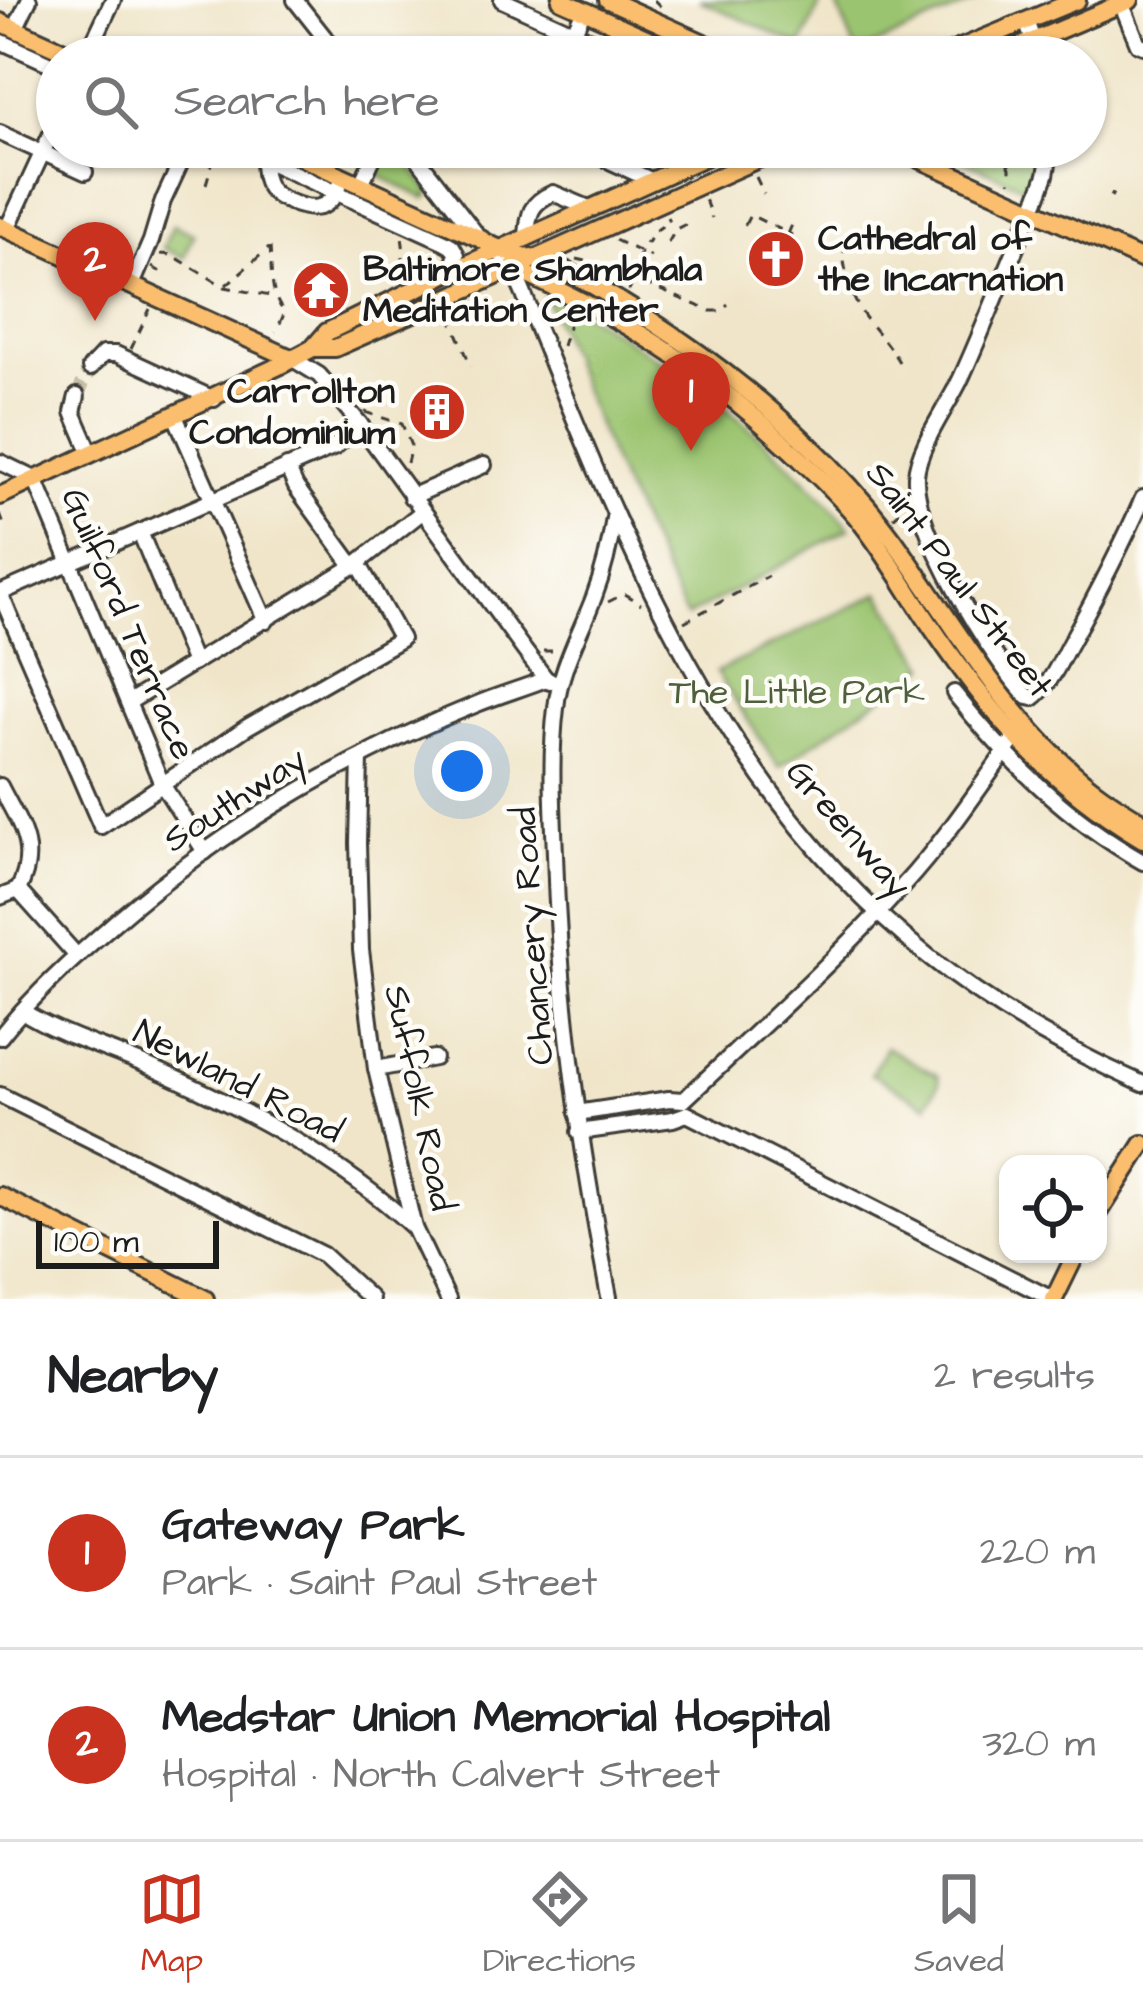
<!DOCTYPE html>
<meta charset="utf-8">
<style>
:root{--surface:#fff;--page:#f6f6f6;--text:#202124;--muted:#757577;--line:#e0e0e0;--accent:#c8321e}
body{margin:0;font-family:"Architects Daughter",sans-serif;background:var(--page);color:var(--text)}
.controls{position:absolute;right:36px;bottom:36px;display:grid;overflow:hidden;border-radius:24px;box-shadow:0 3px 9px #0004}
.controls button{width:108px;height:108px;display:grid;place-items:center;padding:0;border:0;border-bottom:3px solid var(--line);background:var(--surface);color:var(--text);font:60px sans-serif}
.scale{position:absolute;left:36px;bottom:30px;width:183px;box-sizing:border-box;padding-left:12px;border:6px solid #1c1c1c;border-top:0;font-size:33px;line-height:42px;white-space:nowrap;color:#1c1c1c;-webkit-text-stroke:9px #fdfcf7;paint-order:stroke}
.you{position:absolute;left:462px;top:771px;width:42px;height:42px;margin:-30px;border:9px solid #fff;border-radius:50%;background:#1a73e8;box-shadow:0 0 0 18px #1a73e833}
.badge{display:grid;place-items:center;width:78px;height:78px;border-radius:50%;background:var(--accent);color:#fff;font-size:39px;font-weight:700}
.pin{position:absolute;translate:-50% -99px;filter:drop-shadow(0 3px 6px #0008)}
.pin::after{content:'';position:absolute;top:63px;width:42px;height:36px;background:inherit;clip-path:polygon(0 0,100% 0,50% 100%)}
.list{margin:0;padding:0;list-style:none}
h2{display:flex;justify-content:space-between;align-items:center;height:156px;margin:0;padding:0 48px;font-size:51px}
h2 small{font-size:39px;font-weight:400;color:var(--muted)}
.list li{display:grid;grid-template-columns:78px 1fr auto;gap:36px;align-items:center;box-sizing:border-box;height:192px;padding:0 48px;border-top:3px solid var(--line)}
.list b{display:block;font-size:45px;white-space:nowrap}
.list p{margin:0;font-size:39px;white-space:nowrap;color:var(--muted)}
.list em{font-size:39px;font-style:normal;color:var(--muted)}
.icon{flex:none;width:66px;height:66px;fill:none;stroke:currentColor;stroke-width:2;stroke-linecap:round;stroke-linejoin:round}
.map{position:relative;flex:none;width:1143px;height:1299px;overflow:hidden}
.search{position:absolute;background:var(--surface);box-shadow:0 3px 9px #0004;left:36px;right:36px;top:36px;height:132px;display:flex;align-items:center;gap:30px;box-sizing:border-box;padding:0 42px;border-radius:66px;color:var(--muted);font-size:45px}
.sheet{height:540px;background:var(--surface)}
nav{display:flex;justify-content:space-around;align-items:center;box-sizing:border-box;height:168px;border-top:3px solid var(--line);background:var(--surface);font-size:33px;color:var(--muted)}
nav a{display:grid;justify-items:center;gap:6px}
nav .on{color:var(--accent)}
.map>svg:first-child{display:block}
.green{fill:#9bc470;stroke:#5c7046;stroke-width:3}
.lines{fill:none;stroke-linecap:round;stroke-linejoin:round}
.minor-tunnel{stroke:#c6bda6;stroke-width:14;stroke-dasharray:14 7;stroke-linecap:butt}
.minor-casing{stroke:#3c3a36;stroke-width:20}
.major-casing{stroke:#3c3a36;stroke-width:22}
.path{stroke:#3c3a36;stroke-width:3;stroke-dasharray:9 9;stroke-linecap:butt}
.minor{stroke:#fff;stroke-width:14}
.major{stroke:#fabe6e;stroke-width:16}
.labels{text-anchor:middle;dominant-baseline:central;stroke-width:9;stroke-linejoin:round;paint-order:stroke}
.poi-label{font-size:36px;font-weight:bold;fill:#1c1c1c;stroke:#fdfcf7;text-anchor:start}
.street-label{font-size:36px;fill:#1c1c1c;stroke:#fdfcf7}
.park-label{font-size:36px;fill:#4f5f3e;stroke:#fdfcf7}
</style>
<div class="map">
<svg width="1143" height="1299" viewBox="0 0 1143 1299">
<rect width="100%" height="100%" fill="#fdfcf7"/>
<filter id="ink" filterUnits="userSpaceOnUse"><feTurbulence type="fractalNoise" baseFrequency=".00833" numOctaves="2"/><feDisplacementMap in="SourceGraphic" scale="24" xChannelSelector="R" yChannelSelector="G"/><feConvolveMatrix kernelMatrix="1 2 1 2 8 2 1 2 1" color-interpolation-filters="sRGB"/></filter>
<filter id="wash" filterUnits="userSpaceOnUse"><feTurbulence type="fractalNoise" baseFrequency=".004" numOctaves="4" result="noise"/><feDisplacementMap in="SourceGraphic" scale="48" xChannelSelector="R" yChannelSelector="G"/><feGaussianBlur stdDeviation="2.7" result="paint"/><feColorMatrix in="noise" values="0 0 0 0 0 0 0 0 0 0 0 0 0 0 0 0 0 1.4 0 .05"/><feComposite in="paint" operator="in"/></filter>
<g filter="url(#wash)">
<rect width="100%" height="100%" fill="#f0e5c9"/>
<g class="green">
<path d="M699,0H822L801,46Z"/>
<path d="M835,0H979L857,53Z"/>
<path d="M388,147H396L429,190V196L424,198L378,175Z"/>
<path d="M932,147H1039L1028,189Z"/>
<path d="M173,225L194,234L184,258L163,248Z"/>
<path d="M545,296C574,306 602,323 628,340C711,391 787,454 850,528L686,617L616,471Z"/>
<path d="M880,593L927,666L779,767L716,672Z"/>
<path d="M886,1047L938,1076L939,1083L927,1105L871,1074Z"/>
</g>
</g>
<g filter="url(#ink)">
<g class="lines">
<path class="minor-tunnel" d="M77,396L90,368"/>
<g class="minor-casing">
<g id="minor">
<path d="M295,0L340,57"/>
<path d="M502,0L628,57"/>
<path d="M1120,0L1138,44L1143,46"/>
<path d="M1026,21L1039,57"/>
<path d="M15,29L29,0"/>
<path d="M0,41L57,67"/>
<path d="M563,55L584,10"/>
<path d="M86,57L113,0"/>
<path d="M0,133L85,172"/>
<path d="M236,147L445,242L452,246L457,255L450,272"/>
<path d="M409,147L477,235"/>
<path d="M579,147L653,181"/>
<path d="M1051,147L1046,175L1038,197C1011,256 989,317 962,376C949,405 918,445 916,476C913,530 990,658 1028,697L1033,698C1050,686 1060,661 1070,643C1096,596 1121,548 1143,498"/>
<path d="M263,159C263,169 264,181 270,189C275,196 280,197 287,201C311,211 327,213 339,187"/>
<path d="M361,184L378,147"/>
<path d="M7,229L57,121"/>
<path d="M527,238C528,214 530,203 553,193L591,209"/>
<path d="M498,251L512,268L522,290C606,497 688,714 844,879C928,968 1032,1035 1143,1084"/>
<path d="M132,285L151,241L163,201L188,147"/>
<path d="M293,359L319,375L360,424L524,650L546,679L550,681"/>
<path d="M90,368L103,354H116L214,399"/>
<path d="M77,396L73,412L91,454"/>
<path d="M175,416L266,621"/>
<path d="M0,462L35,479L162,784L205,852"/>
<path d="M411,497L484,465"/>
<path d="M140,532L194,663"/>
<path d="M0,593L101,826L247,727L401,639L362,570L349,560L296,487L287,467"/>
<path d="M0,593L335,447L360,424"/>
<path d="M954,693C1008,761 1067,819 1143,862"/>
<path d="M129,702L355,565L422,512"/>
<path d="M360,758L358,843L361,950L376,1069L414,1228L448,1299"/>
<path d="M0,786C19,824 40,848 18,890"/>
<path d="M18,890L77,956"/>
<path d="M0,897L18,890"/>
<path d="M22,1011C60,1035 107,1048 148,1066C243,1108 338,1157 414,1228"/>
<path d="M0,1037C28,1001 62,969 96,939C206,839 339,759 477,704C499,695 523,688 546,679"/>
<path d="M376,1069L434,1058"/>
<path d="M0,1095L323,1255L371,1299"/>
<path d="M684,1100C758,1030 834,962 902,887C946,839 982,784 1019,732"/>
<path d="M577,1113L669,1099L684,1100"/>
<path d="M687,1114L1052,1299"/>
<path d="M579,1132L673,1119L687,1114"/>
<path d="M609,1297C581,1150 559,1004 555,854C553,806 550,756 556,708C560,668 580,634 594,597C604,571 610,545 614,518"/>
</g>
</g>
<g class="major-casing">
<g id="major">
<path d="M561,0L689,57"/>
<path d="M608,0L735,57"/>
<path d="M0,22L77,57"/>
<path d="M939,57L1077,0"/>
<path d="M995,57L1130,0"/>
<path d="M278,147L481,239C506,256 537,256 565,270C653,317 736,375 808,444C839,473 868,505 893,539C948,615 994,698 1063,763C1087,787 1115,805 1143,822"/>
<path d="M893,147L1143,260"/>
<path d="M0,226L293,359"/>
<path d="M512,268C624,318 702,366 792,451C814,472 836,492 856,516C885,551 907,591 933,629C993,717 1050,784 1143,839"/>
<path d="M313,348H335L785,147"/>
<path d="M0,496L281,365L313,348L327,332L450,272L727,147"/>
<path d="M0,1196L205,1299"/>
<path d="M1098,1214L1143,1144"/>
<path d="M1054,1299L1076,1254"/>
</g>
</g>
<g class="path">
<path d="M654,0L663,9"/>
<path d="M517,57L531,26"/>
<path d="M999,147L1010,168V182"/>
<path d="M813,152L821,172"/>
<path d="M436,154L445,147"/>
<path d="M756,177L764,194"/>
<path d="M206,184L216,150"/>
<path d="M1111,197L1113,193"/>
<path d="M705,200L712,218"/>
<path d="M745,225L750,215L792,235"/>
<path d="M788,234L794,220"/>
<path d="M615,240L651,257"/>
<path d="M668,243L676,229L684,225L690,228"/>
<path d="M846,244C842,255 844,261 846,272C856,320 877,325 899,362"/>
<path d="M270,247C272,268 269,297 285,312L276,332"/>
<path d="M161,254L172,255L225,287L275,297"/>
<path d="M577,259L624,270L634,279L710,311H720L728,304"/>
<path d="M152,267L159,271L155,280"/>
<path d="M396,282L404,254L402,235"/>
<path d="M226,285L269,248"/>
<path d="M629,291L640,265L636,263L646,242L648,243L654,232L669,221L667,217"/>
<path d="M450,316L471,366"/>
<path d="M562,346L569,323L582,319"/>
<path d="M131,349L150,309"/>
<path d="M365,412L402,424L411,446L407,463"/>
<path d="M0,514L6,530"/>
<path d="M893,518L908,505"/>
<path d="M608,602L624,594L641,604"/>
<path d="M684,622L768,576"/>
<path d="M543,651H552L558,645"/>
</g>
<use href="#minor" class="minor"/>
<use href="#major" class="major"/>
</g>
</g>
<defs>
<g id="church-disc" transform="scale(3)"><circle r="9.5" fill="#c8321e" stroke="#fdfcf7"/><path d="M-1.2-6h2.4v3.5h3.3v2.4h-3.3V6h-2.4V-.1h-3.3v-2.4h3.3Z" fill="#fff"/></g>
<g id="temple-disc" transform="scale(3)"><circle r="9.5" fill="#c8321e" stroke="#fdfcf7"/><path d="M0-6L5-2H3V0L6.5 2.5H4V6H1.5V3h-3V6H-4V2.5H-6.5L-3 0V-2H-5Z" fill="#fff"/></g>
<g id="building-disc" transform="scale(3)"><circle r="9.5" fill="#c8321e" stroke="#fdfcf7"/><path d="M-4-6H4V6H1V3H-1V6H-4ZM-2.5-4.3h1.7v1.8h-1.7ZM.8-4.3h1.7v1.8H.8ZM-2.5-1h1.7V.8h-1.7ZM.8-1h1.7V.8H.8Z" fill="#fff"/></g>
</defs>
<g fill-rule="evenodd">
<use href="#church-disc" x="776" y="259"/>
<use href="#temple-disc" x="321" y="290"/>
<use href="#building-disc" x="437" y="412"/>
</g>
<g class="labels">
<g class="poi-label">
<text x="818" y="238">Cathedral of<tspan x="818" dy="41">the Incarnation</tspan></text>
<text x="363" y="269">Baltimore Shambhala<tspan x="363" dy="41">Meditation Center</tspan></text>
<text x="395" y="391" text-anchor="end">Carrollton<tspan x="395" dy="41">Condominium</tspan></text>
</g>
<g class="street-label">
<text transform="translate(959 580) rotate(53)">Saint Paul Street</text>
<text transform="translate(128 624) rotate(67)">Guilford Terrace</text>
<text transform="translate(235 800) rotate(-33)">Southway</text>
<text transform="translate(848 829) rotate(49)">Greenway</text>
<text transform="translate(533 936) rotate(-94)">Chancery Road</text>
<text transform="translate(238 1082) rotate(27)">Newland Road</text>
<text transform="translate(419 1098) rotate(78)">Suffolk Road</text>
</g>
<g class="park-label">
<text x="797" y="692">The Little Park</text>
</g>
</g>
</svg>
<div class="controls">
<button><svg class="icon" aria-label="locate" viewBox="0 0 24 24"><circle cx="12" cy="12" r="6"/><path d="M12 2v4M12 18v4M2 12h4M18 12h4"/></svg></button>
</div>
<div class="scale">100 m</div>
<div class="you"></div>
<div class="pin badge" style="left:691px;top:451px">1</div>
<div class="pin badge" style="left:95px;top:321px">2</div>
<div class="search"><svg class="icon" aria-label="search" viewBox="0 0 24 24"><circle cx="10" cy="10" r="6"/><path d="M15 15l6 6"/></svg>Search here</div>
</div>
<section class="sheet">
<h2>Nearby<small>2 results</small></h2>
<ul class="list">
<li><span class="badge">1</span><div><b>Gateway Park</b><p>Park · Saint Paul Street</p></div><em>220 m</em></li>
<li><span class="badge">2</span><div><b>Medstar Union Memorial Hospital</b><p>Hospital · North Calvert Street</p></div><em>320 m</em></li>
</ul>
</section>
<nav>
<a class="on"><svg class="icon" aria-label="map" viewBox="0 0 24 24"><path d="M3 6l6-2 6 2 6-2v14l-6 2-6-2-6 2zM9 4v14M15 6v14"/></svg>Map</a>
<a><svg class="icon" aria-label="directions" viewBox="0 0 24 24"><path d="M12 3l9 9-9 9-9-9zM9 14v-3h6M13 9l2 2-2 2"/></svg>Directions</a>
<a><svg class="icon" aria-label="saved" viewBox="0 0 24 24"><path d="M7 4h10v16l-5-4-5 4z"/></svg>Saved</a>
</nav>
